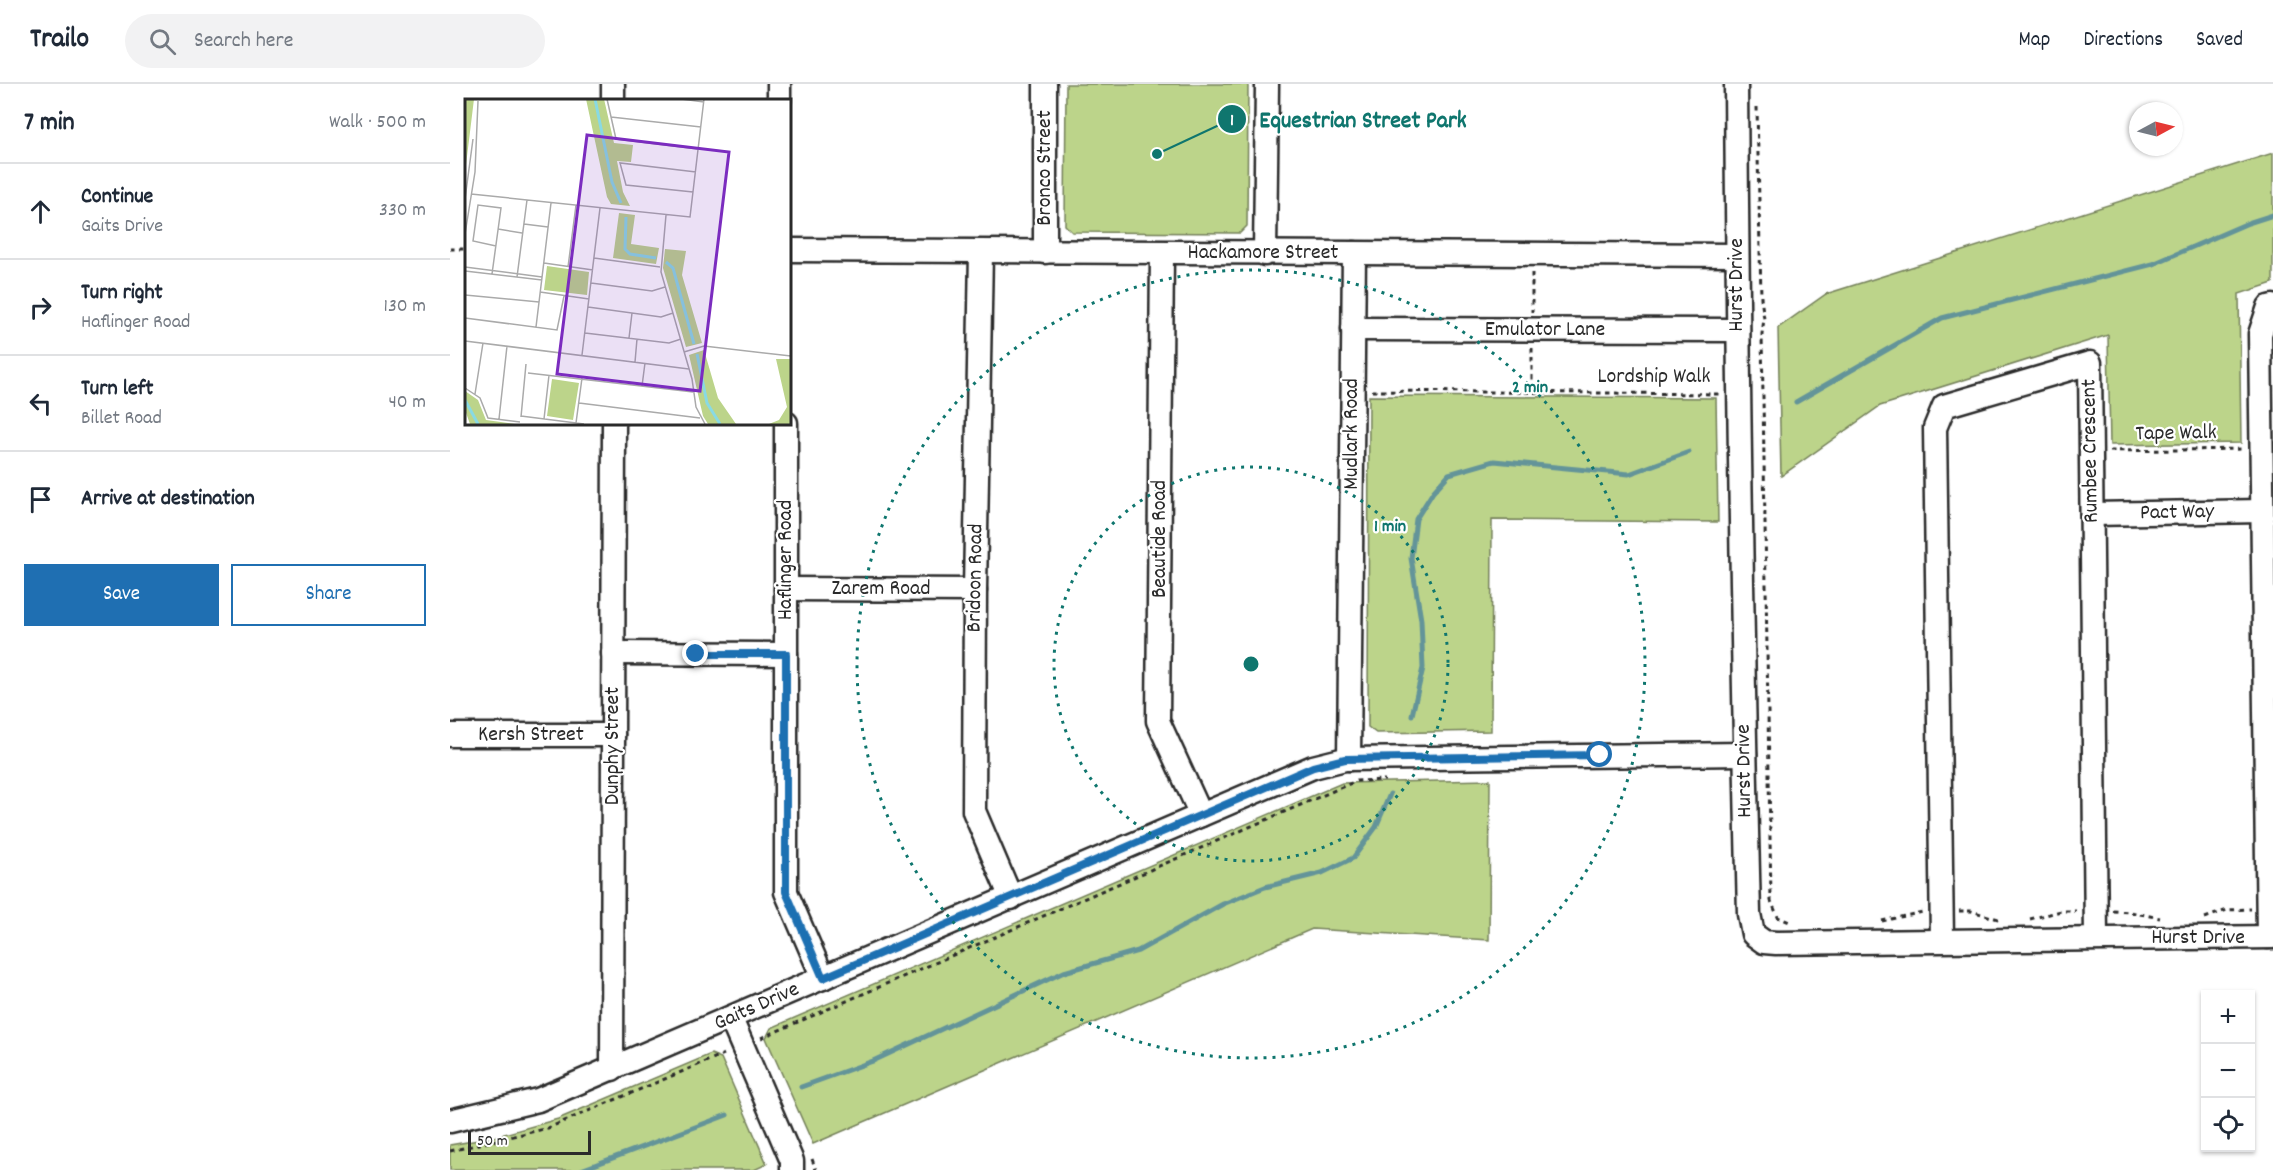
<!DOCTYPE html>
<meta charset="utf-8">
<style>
:root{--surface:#fff;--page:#f2f2f3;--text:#1f2937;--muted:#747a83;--line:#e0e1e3;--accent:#1f6fb2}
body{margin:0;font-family:Dekko,sans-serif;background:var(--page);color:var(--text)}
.controls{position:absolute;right:18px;bottom:18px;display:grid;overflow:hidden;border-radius:0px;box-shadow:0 2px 4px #0004}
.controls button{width:54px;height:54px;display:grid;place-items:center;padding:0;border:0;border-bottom:2px solid var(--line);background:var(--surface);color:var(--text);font:30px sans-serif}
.compass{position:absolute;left:1679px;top:18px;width:54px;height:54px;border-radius:50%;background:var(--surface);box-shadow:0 2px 4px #0004;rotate:83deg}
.scale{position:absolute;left:18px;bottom:15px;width:123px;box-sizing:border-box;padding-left:6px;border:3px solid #2b2b2b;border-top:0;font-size:16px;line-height:21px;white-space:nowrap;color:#2b2b2b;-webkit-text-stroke:4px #fff;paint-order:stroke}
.stop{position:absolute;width:18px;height:18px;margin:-14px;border:4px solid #1f6fb2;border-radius:50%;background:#fff}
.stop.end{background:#1f6fb2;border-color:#fff;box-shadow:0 2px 6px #0008}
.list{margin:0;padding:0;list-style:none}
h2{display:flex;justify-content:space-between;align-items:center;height:78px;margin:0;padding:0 24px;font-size:26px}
h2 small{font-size:20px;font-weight:400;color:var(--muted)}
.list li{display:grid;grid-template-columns:39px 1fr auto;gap:18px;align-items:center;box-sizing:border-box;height:96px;padding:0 24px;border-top:2px solid var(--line)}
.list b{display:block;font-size:22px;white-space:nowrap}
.list p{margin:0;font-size:20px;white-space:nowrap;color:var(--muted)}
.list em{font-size:20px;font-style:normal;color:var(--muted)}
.actions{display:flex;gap:12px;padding:18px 24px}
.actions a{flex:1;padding:14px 0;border:2px solid var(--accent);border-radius:0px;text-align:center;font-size:21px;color:var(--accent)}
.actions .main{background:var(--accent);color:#fff}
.icon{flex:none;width:33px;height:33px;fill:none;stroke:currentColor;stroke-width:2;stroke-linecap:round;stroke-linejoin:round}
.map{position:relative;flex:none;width:1823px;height:1086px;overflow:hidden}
header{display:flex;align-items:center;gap:36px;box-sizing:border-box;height:84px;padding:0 30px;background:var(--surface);border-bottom:2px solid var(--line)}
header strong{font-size:28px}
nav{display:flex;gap:33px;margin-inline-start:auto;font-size:21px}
.search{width:420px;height:54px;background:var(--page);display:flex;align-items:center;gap:15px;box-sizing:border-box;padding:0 21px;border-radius:33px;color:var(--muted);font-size:22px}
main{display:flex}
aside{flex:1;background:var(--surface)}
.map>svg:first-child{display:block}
.green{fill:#bcd48a;stroke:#74805a;stroke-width:1.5}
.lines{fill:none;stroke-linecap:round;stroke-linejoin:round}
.stream{stroke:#639499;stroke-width:5}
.minor-casing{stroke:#2b2b2b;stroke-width:27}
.path{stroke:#2b2b2b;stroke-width:3;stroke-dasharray:4.5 4.5;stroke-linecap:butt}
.minor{stroke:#fff;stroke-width:22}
.route{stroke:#1f6fb2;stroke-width:8}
.ring{fill:none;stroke:#0f766e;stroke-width:3;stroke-dasharray:3 6}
.labels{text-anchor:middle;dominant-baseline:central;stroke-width:4.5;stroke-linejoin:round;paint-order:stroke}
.street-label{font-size:22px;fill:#2b2b2b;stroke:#fff}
.inset-river{fill:none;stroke:#89dae3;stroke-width:3}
.inset-road{fill:none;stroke:#aaa;stroke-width:1.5}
.view{fill:#7b2cbf;fill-opacity:0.15;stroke:#7b2cbf;stroke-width:3}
.inset-edge{fill:none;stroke:#2b2b2b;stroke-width:3}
.centre{fill:#0f766e;stroke:#fff;stroke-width:3}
.ring-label{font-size:18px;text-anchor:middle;font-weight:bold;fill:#0f766e;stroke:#fff;stroke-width:4.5;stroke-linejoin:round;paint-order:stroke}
.leader{fill:none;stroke:#0f766e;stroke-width:2}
.callout-dot{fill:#0f766e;stroke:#fff;stroke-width:2}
.mark-label{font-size:18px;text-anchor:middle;font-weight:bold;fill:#fff}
.callout-label{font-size:24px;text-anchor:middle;font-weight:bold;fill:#0f766e;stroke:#fff;stroke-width:4.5;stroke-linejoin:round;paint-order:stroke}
</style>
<header>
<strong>Trailo</strong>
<div class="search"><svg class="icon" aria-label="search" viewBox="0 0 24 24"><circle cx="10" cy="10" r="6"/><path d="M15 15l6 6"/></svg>Search here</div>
<nav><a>Map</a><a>Directions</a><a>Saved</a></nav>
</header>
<main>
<aside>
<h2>7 min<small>Walk · 500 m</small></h2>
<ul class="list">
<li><svg class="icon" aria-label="ahead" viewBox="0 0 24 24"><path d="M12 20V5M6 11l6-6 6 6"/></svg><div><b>Continue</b><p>Gaits Drive</p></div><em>330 m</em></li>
<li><svg class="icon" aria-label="right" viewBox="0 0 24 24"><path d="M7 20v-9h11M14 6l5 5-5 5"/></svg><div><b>Turn right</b><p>Haflinger Road</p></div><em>130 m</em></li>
<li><svg class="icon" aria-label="left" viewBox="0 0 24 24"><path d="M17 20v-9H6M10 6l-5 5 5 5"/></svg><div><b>Turn left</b><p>Billet Road</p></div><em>40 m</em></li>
<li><svg class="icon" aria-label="arrive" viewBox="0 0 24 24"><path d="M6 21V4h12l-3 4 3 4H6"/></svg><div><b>Arrive at destination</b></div></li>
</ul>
<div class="actions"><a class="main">Save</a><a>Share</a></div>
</aside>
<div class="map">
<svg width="1823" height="1086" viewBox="0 0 1823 1086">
<rect width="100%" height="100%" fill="#fff"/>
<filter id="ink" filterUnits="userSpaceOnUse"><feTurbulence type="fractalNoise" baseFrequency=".0167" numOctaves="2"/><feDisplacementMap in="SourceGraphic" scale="12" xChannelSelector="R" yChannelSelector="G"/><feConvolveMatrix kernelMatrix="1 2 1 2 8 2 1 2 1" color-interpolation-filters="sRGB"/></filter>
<g filter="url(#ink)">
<g class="green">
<path d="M616,0H798L797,142L790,149L622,148L615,141Z"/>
<path d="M1823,69V199L1789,210L1791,359L1660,361L1658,251L1430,322L1331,392L1328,244L1376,210Z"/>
<path d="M919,312L1266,314L1268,438L1042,436L1041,647L926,649L918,643Z"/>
<path d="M1040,696L1039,856L862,845L363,1060L316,954L321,944L892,699Z"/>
<path d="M261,970L271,974L317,1080L304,1086H0V1061L40,1054L108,1035Z"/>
</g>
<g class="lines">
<g class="stream">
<path d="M1346,318L1492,234L1703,180L1798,139L1823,131"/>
<path d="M962,631L973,584L971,536L961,474L966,435L983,408L999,390L1044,377L1179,390L1239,368"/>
<path d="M351,1003L423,977L614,888L688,867L773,820L815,803L872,789L903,774L926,743L940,710"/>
<path d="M131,1086L277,1031"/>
</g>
<g class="minor-casing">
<g id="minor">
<path d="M163,0V16"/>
<path d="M1286,0C1288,277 1292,553 1299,830L1303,850L1314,858L1326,859L1823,853"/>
<path d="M329,16V0"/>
<path d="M339,166L1287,171"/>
<path d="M531,168L525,506L524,727L561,814"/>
<path d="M595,168V0"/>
<path d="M712,169L708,637L751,731"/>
<path d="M815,170L817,0"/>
<path d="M903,245L1287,246"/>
<path d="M336,339V808L373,894"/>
<path d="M1642,430L1812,427"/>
<path d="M336,505L525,506"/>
<path d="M163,569L336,570"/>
<path d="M0,651H163"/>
<path d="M899,675L904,169"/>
<path d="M1818,853L1810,250L1819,223L1823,222"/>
<path d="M1492,856L1485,344L1494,322L1640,279L1646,854"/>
<path d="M281,935L342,1077V1086"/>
<path d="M162,985L164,339"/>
<path d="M0,1037L88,1016L863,683L895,675L1295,670"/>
</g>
</g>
<g class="path">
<path d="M1307,23L1311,214L1314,235L1312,250L1321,817L1328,833L1342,839"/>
<path d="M0,165H16"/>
<path d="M1082,189V228"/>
<path d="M1082,264V308"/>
<path d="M922,307L1270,310"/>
<path d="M1660,367L1795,365"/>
<path d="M1509,827H1521L1552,836"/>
<path d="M1663,827L1680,828L1710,834"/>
<path d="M1755,834L1777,826L1801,825"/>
<path d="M1580,835L1611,827H1626"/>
<path d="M1432,837L1473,828"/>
<path d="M311,954L906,697L935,696"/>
<path d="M0,1067L98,1044L274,970"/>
<path d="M362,1075L366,1086"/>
</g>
<use href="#minor" class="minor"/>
</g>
</g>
<g class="lines" filter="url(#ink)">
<path class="route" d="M246,570H336V808L373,894L863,683L895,675L1150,671"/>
</g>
<g class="ring">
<circle cx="801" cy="580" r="197"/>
<circle cx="801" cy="580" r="394"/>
</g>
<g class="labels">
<g class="street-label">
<text transform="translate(595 84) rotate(-90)">Bronco Street</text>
<text x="813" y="169">Hackamore Street</text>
<text transform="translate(1287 201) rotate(-90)">Hurst Drive</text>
<text x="1095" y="246">Emulator Lane</text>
<text x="1204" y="293">Lordship Walk</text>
<text transform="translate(902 350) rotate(-90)">Mudlark Road</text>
<text transform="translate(1726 350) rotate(-1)">Tape Walk</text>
<text transform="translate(1641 367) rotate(-91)">Rumbee Crescent</text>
<text transform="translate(1727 429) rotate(-1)">Pact Way</text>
<text transform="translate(710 455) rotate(-90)">Beautide Road</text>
<text transform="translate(336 476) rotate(-90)">Haflinger Road</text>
<text transform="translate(526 494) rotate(-89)">Bridoon Road</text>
<text x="431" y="505">Zarem Road</text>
<text x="81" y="651">Kersh Street</text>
<text transform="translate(163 662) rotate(-90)">Dunphy Street</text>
<text transform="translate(1295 687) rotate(-91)">Hurst Drive</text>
<text x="1748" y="854">Hurst Drive</text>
<text transform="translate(307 923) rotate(-24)">Gaits Drive</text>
</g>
</g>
<g transform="translate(15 15)">
<rect width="326" height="326" fill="#fff"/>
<path d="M0,0H9L0,74ZM121,0H139L149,44L168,46L166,63L152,62L158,93L165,107L146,105L142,98ZM154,114L170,116L166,145L194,149L191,165L148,159ZM200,150L221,152L217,176L237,244L221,248L198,169ZM82,167L124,173L122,196L79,191ZM239,251L253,299L271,325H243L238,317L224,256ZM311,260H325V325H304L314,321L322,308ZM87,280L114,284L108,321L82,317ZM0,292L13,301L21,321L50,325H5L0,311Z" fill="#bcd48a"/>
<path class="inset-river" d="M130,0L147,83L156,104M161,118L160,150L165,155L191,159M201,163L208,169L229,245M232,255L242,304L255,325M0,301L13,325"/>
<path class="inset-road" d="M142,0L151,40L233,50M216,0L239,3M146,18L236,28M228,93L161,86L155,64L231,73M6,95L225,118L239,0M0,100L8,40M201,116L196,173L227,280L231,308L240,325M59,125L83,128M33,130L57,134M0,135L10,73L13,2M129,159L195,168M79,164L128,171M0,168L77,178M103,168L111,106M0,172L77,181M27,175L36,109L13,106L8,142L31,147M52,178L62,101M126,184L187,192L200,188M75,193L124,200M0,196L74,203M123,208L196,218L208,214M0,219L92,231L99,197M71,228L86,104M120,234L204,244L216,240M164,239L167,214M0,242L224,270M219,253L239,247L326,257M117,256L135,109M170,263L172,240M63,274L228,293M177,287L180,264M0,289L15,299L23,319L55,323M10,295L18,244M114,304L235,319M56,317L119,325M56,318L61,265M34,320L42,247M79,320L84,276M111,324L117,279"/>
<path class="view" d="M122,36L264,53L235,292L92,275Z"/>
<rect width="326" height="326" class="inset-edge"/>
</g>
<circle cx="801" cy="580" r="9" class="centre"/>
<g class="ring-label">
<text x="1080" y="308">2 min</text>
<text x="940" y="447">1 min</text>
</g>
<path class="leader" d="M707 70L782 35"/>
<g class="callout-dot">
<circle cx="707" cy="70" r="6"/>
<circle cx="782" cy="35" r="15"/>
</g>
<g class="mark-label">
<text x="782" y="41">1</text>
</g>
<g class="callout-label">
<text x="913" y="43">Equestrian Street Park</text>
</g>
</svg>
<div class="controls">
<button>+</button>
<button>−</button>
<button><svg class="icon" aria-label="locate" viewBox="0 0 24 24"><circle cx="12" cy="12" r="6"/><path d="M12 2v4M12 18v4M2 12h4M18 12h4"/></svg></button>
</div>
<svg class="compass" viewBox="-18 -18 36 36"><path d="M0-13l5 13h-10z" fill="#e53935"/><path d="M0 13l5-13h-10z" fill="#747a83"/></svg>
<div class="scale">50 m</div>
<div class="stop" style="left:1150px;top:671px"></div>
<div class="stop end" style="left:246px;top:570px"></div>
</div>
</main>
